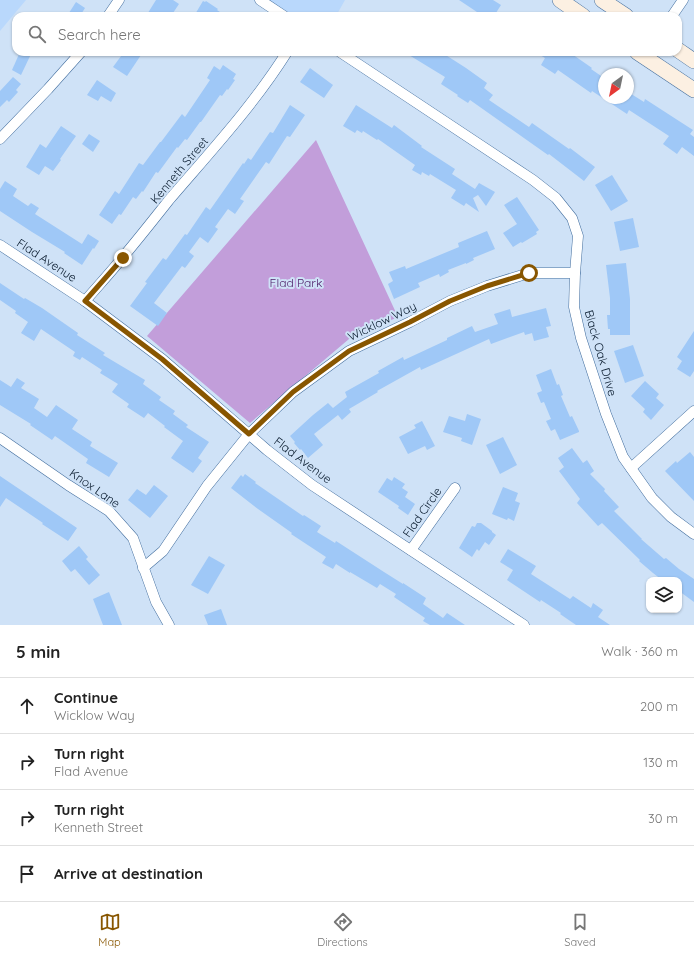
<!DOCTYPE html>
<meta charset="utf-8">
<style>
:root{--surface:#fff;--page:#f6f6f6;--text:#222;--muted:#767676;--line:#e0e0e0;--accent:#885600}
body{margin:0;font-family:Quicksand,sans-serif;background:var(--page);color:var(--text)}
.controls{position:absolute;right:12px;bottom:12px;display:grid;overflow:hidden;border-radius:8px;box-shadow:0 1px 3px #0004}
.controls button{width:36px;height:36px;display:grid;place-items:center;padding:0;border:0;border-bottom:1px solid var(--line);background:var(--surface);color:var(--text);font:20px sans-serif}
.compass{position:absolute;left:598px;top:68px;width:36px;height:36px;border-radius:50%;background:var(--surface);box-shadow:0 1px 3px #0004;rotate:213deg}
.stop{position:absolute;width:12px;height:12px;margin:-9px;border:3px solid #885600;border-radius:50%;background:#fff}
.stop.end{background:#885600;border-color:#fff;box-shadow:0 1px 4px #0008}
.list{margin:0;padding:0;list-style:none}
h2{display:flex;justify-content:space-between;align-items:center;height:52px;margin:0;padding:0 16px;font-size:17px}
h2 small{font-size:13px;font-weight:400;color:var(--muted)}
.list li{display:grid;grid-template-columns:26px 1fr auto;gap:12px;align-items:center;box-sizing:border-box;height:56px;padding:0 16px;border-top:1px solid var(--line)}
.list b{display:block;font-size:15px;white-space:nowrap}
.list p{margin:0;font-size:13px;white-space:nowrap;color:var(--muted)}
.list em{font-size:13px;font-style:normal;color:var(--muted)}
.icon{flex:none;width:22px;height:22px;fill:none;stroke:currentColor;stroke-width:2;stroke-linecap:round;stroke-linejoin:round}
.map{position:relative;flex:none;width:694px;height:625px;overflow:hidden}
.search{position:absolute;background:var(--surface);box-shadow:0 1px 3px #0004;left:12px;right:12px;top:12px;height:44px;display:flex;align-items:center;gap:10px;box-sizing:border-box;padding:0 14px;border-radius:12px;color:var(--muted);font-size:15px}
.sheet{height:276px;background:var(--surface)}
nav{display:flex;justify-content:space-around;align-items:center;box-sizing:border-box;height:56px;border-top:1px solid var(--line);background:var(--surface);font-size:11px;color:var(--muted)}
nav a{display:grid;justify-items:center;gap:2px}
nav .on{color:var(--accent)}
.map>svg:first-child{display:block}
.built{fill:#b9d8fc}
.green{fill:#c29eda}
.building{fill:#9fc8f7}
.lines{fill:none;stroke-linecap:round;stroke-linejoin:round}
.street-casing{stroke:#436e9e;stroke-width:11}
.secondary-casing{stroke:#436e9e;stroke-width:16}
.street{stroke:#fff;stroke-width:10}
.secondary{stroke:#fcf0e2;stroke-width:15}
.route{stroke:#885600;stroke-width:5}
.labels{text-anchor:middle;dominant-baseline:central;stroke-width:4;stroke-linejoin:round;paint-order:stroke}
.street-label{font-size:12px;fill:#0b1d30;stroke:#cfe2f7}
.park-label{font-size:12px;fill:#4c1b66;stroke:#cfe2f7}
</style>
<div class="map">
<svg width="694" height="625" viewBox="0 0 694 625">
<rect width="100%" height="100%" fill="#cfe2f7"/>
<g class="built">
<path d="M0,0H26L0,31Z"/>
<path d="M260,0H345L336,16H284Z"/>
</g>
<path class="green" d="M316,140L398,317L349,339L250,423L147,336Z"/>
<g class="building">
<path d="M156,0H173L179,4L171,16H146Z"/>
<path d="M459,0H493L501,5L494,16H483Z"/>
<path d="M203,1L205,2L206,1L218,9L217,10L226,16H194Z"/>
<path d="M76,2L85,8L80,16H67Z"/>
<path d="M20,52H32L21,75L12,70Z"/>
<path d="M124,52H143L127,76L113,67Z"/>
<path d="M404,52H441L466,68L487,83L484,88L493,95L489,100L529,127L532,123L569,149L570,148L595,167L584,181L549,154L548,155L470,100L468,103L457,96L458,95L441,84L445,77Z"/>
<path d="M535,52H569L592,68L591,69L604,78V98H628V92L644,102L645,99L679,121L693,130L690,134L694,137V156L682,147L677,154L663,144L669,136L629,110L627,114L592,91L591,93L558,70L555,74L541,65L545,58Z"/>
<path d="M223,65L236,74L233,79L235,80L228,90L227,89L222,96L220,95L201,122H200L187,140L185,139L178,148L177,147L158,173L156,172L143,192L142,191L136,199L133,197L121,215L119,214L112,224L99,215L115,191L119,194L139,163L143,165L160,142H161L182,114L185,117L210,80L207,78L214,66L220,70Z"/>
<path d="M310,68L333,85L324,98L300,82Z"/>
<path d="M13,77L21,84L16,90L18,92L9,102L7,100L0,107V91Z"/>
<path d="M97,80L116,93L111,102L101,96L98,101L87,95Z"/>
<path d="M290,105L305,115L290,137L287,136L269,164L266,162L240,199L244,201L235,214L228,209L215,227L218,229L208,243L200,237L189,252L194,256L185,268L182,266L154,303L167,313L158,326L130,306L147,283L145,282L163,258L166,260L185,234L187,235L206,207L210,210L243,163L244,164L248,158L251,160L270,132L273,133Z"/>
<path d="M356,105L392,128L394,125L422,146L421,147L455,169L452,174L475,189L479,183L495,192L486,206L478,195L473,198L479,212L466,203L464,206L451,198L456,190L430,174L429,176L422,172L421,175L412,170L415,165L378,139L377,140L363,131L362,133L357,130L355,133L343,126Z"/>
<path d="M61,126L76,136L60,159L61,160L53,171L45,166L39,175L26,167L40,144L46,148Z"/>
<path d="M89,134L100,141L93,152L82,144Z"/>
<path d="M612,175L628,201L611,211L595,185Z"/>
<path d="M5,181L17,189L13,196L28,206L31,203L39,208L35,214L82,244L88,234L99,241L94,249L93,248L82,265L64,253L65,252L32,232L0,211V189Z"/>
<path d="M517,197L539,230L536,232L537,234L522,243L521,242L513,247L503,233L517,224L504,205Z"/>
<path d="M633,218L639,247L620,251L614,222Z"/>
<path d="M487,231L495,249L473,258L474,260L466,264V263L448,270L449,272L440,277L439,274L418,283L420,287L394,299L388,284L393,281L389,272L405,266L406,269L459,247L458,243Z"/>
<path d="M626,263L630,299V335H610V329H608L607,315H610V298L606,265Z"/>
<path d="M0,283L24,299L25,298L42,308L78,333L77,335L105,353L103,355L145,380L143,384L161,397L159,400L175,411L173,414L188,425L186,427L209,442L198,458L202,461L193,473L171,458L183,441L164,427L165,426L148,413L144,418L127,407L129,404L112,392L118,384L100,373L102,370L82,357L80,360L73,356L75,352L41,329L34,341L21,333L28,322L15,313L16,311L0,300Z"/>
<path d="M546,308L551,326L546,327L549,337L534,341L532,333L525,335L524,332L491,344L489,339L421,370L420,367L377,391L378,392L349,409L351,412L342,420L338,415L314,434L323,445L308,458L301,449L300,450L294,443L295,442L290,436L313,415L328,403L333,408L347,397L345,392L379,373L378,371L403,357L404,360L447,340V338L472,326L475,332L498,324L494,314L510,309L512,317Z"/>
<path d="M694,331V371L690,377L677,369L682,361L677,357Z"/>
<path d="M633,345L644,376L625,383L614,351Z"/>
<path d="M551,369L557,385L559,384L563,395L561,396L570,417L572,416L579,431V432L560,440L555,429L551,431L546,421L551,419L544,402L541,403L537,393L542,391L536,375Z"/>
<path d="M17,378L25,383L21,388L39,399L34,408L47,417L56,405L78,420L72,429L92,442L90,446L118,463L109,477L86,463L88,459L55,436L52,440L30,425L31,424L0,405V380L11,387Z"/>
<path d="M645,381L659,394L656,398L664,405L651,420L643,412L645,409L631,396Z"/>
<path d="M467,414L481,419L472,445L461,441L462,438L443,432L449,416L465,421Z"/>
<path d="M422,421L435,446L427,450L425,446L408,454L399,437L416,428L414,425Z"/>
<path d="M503,437L517,465L500,474L486,445Z"/>
<path d="M572,448L583,463L587,460L594,471L590,474L605,489L604,491L619,507L614,511L642,539H641L664,559L666,558L679,569L694,579V602L679,591V580H662L653,573L639,561L640,560L602,523L598,526L577,503L580,499L559,471L564,467L558,458Z"/>
<path d="M690,452L694,457V501L665,471L676,461L677,463Z"/>
<path d="M245,474L256,482L255,483L303,516L304,515L321,526L317,532L335,543L336,541L384,572L403,584V583L426,598L423,604L443,618L447,613L465,625H430L423,621L425,618L394,597L396,594L380,584L377,588L350,572V573L336,564L333,569L322,563L326,557L291,534L292,533L258,509L231,488L241,475L243,477Z"/>
<path d="M0,476L77,528L68,541L42,524L43,523L6,498L0,507Z"/>
<path d="M394,477L405,484L402,488L408,492L405,497L415,504L408,515L398,508L399,506L378,492L387,478L392,481Z"/>
<path d="M154,485L168,496L150,518L128,500L137,489L146,495Z"/>
<path d="M503,487L518,493L515,501L520,503L514,521L508,518L507,520L492,514Z"/>
<path d="M477,523H481L492,531V532L496,535L489,545L485,542L479,551L477,549L472,557L459,548L472,526L475,527Z"/>
<path d="M79,546L88,557L86,559L100,575L89,585L75,569L71,572L62,561Z"/>
<path d="M508,549L536,566L531,574L570,599L573,596L591,608L593,603L603,610L598,617L610,625H576L560,614L561,613L541,600L540,602L507,580L513,570L500,562Z"/>
<path d="M209,556L225,565L208,594L191,585Z"/>
<path d="M109,592L122,625H103L93,599Z"/>
<path d="M221,609L227,625H208L204,615Z"/>
</g>
<g class="lines">
<g class="street-casing">
<g id="street">
<path d="M260,0L284,16"/>
<path d="M108,16L119,0"/>
<path d="M672,16L683,0"/>
<path d="M340,52L533,180L556,198L572,218L578,236L575,273L574,307L581,338L606,414L623,457L652,498L671,517L694,534"/>
<path d="M0,139L48,89L81,52"/>
<path d="M0,245L85,301L162,359L267,450L312,485L524,625"/>
<path d="M85,301C98,286 111,272 123,257C139,238 154,219 169,200C210,152 253,106 287,52"/>
<path d="M0,438L68,485L109,511L133,538L156,602L169,625"/>
<path d="M631,468L694,411"/>
<path d="M411,550L455,488"/>
<path d="M143,568L163,551L207,486L249,434L293,392L349,351L410,322L450,301L487,286L529,273H575"/>
</g>
</g>
<g class="secondary-casing">
<g id="secondary">
<path d="M560,0L583,16"/>
<path d="M602,0L626,16"/>
<path d="M678,50L694,61"/>
<path d="M637,52L694,90"/>
</g>
</g>
<use href="#street" class="street"/>
<use href="#secondary" class="secondary"/>
</g>
<g class="lines">
<path class="route" d="M123,258L85,301L162,359L249,434L293,392L349,351L410,322L450,301L487,286L529,273"/>
</g>
<g class="labels">
<g class="street-label">
<text transform="translate(179 170) rotate(-50)">Kenneth Street</text>
<text transform="translate(47 260) rotate(33)">Flad Avenue</text>
<text transform="translate(382 321) rotate(-26)">Wicklow Way</text>
<text transform="translate(601 353) rotate(74)">Black Oak Drive</text>
<text transform="translate(303 460) rotate(37)">Flad Avenue</text>
<text transform="translate(95 488) rotate(35)">Knox Lane</text>
<text transform="translate(422 512) rotate(-55)">Flad Circle</text>
</g>
<g class="park-label">
<text x="296" y="282">Flad Park</text>
</g>
</g>
</svg>
<div class="controls">
<button><svg class="icon" aria-label="layers" viewBox="0 0 24 24"><path d="M12 4l9 5-9 5-9-5zM3 14l9 5 9-5"/></svg></button>
</div>
<svg class="compass" viewBox="-18 -18 36 36"><path d="M0-13l5 13h-10z" fill="#e53935"/><path d="M0 13l5-13h-10z" fill="#767676"/></svg>
<div class="stop" style="left:529px;top:273px"></div>
<div class="stop end" style="left:123px;top:258px"></div>
<div class="search"><svg class="icon" aria-label="search" viewBox="0 0 24 24"><circle cx="10" cy="10" r="6"/><path d="M15 15l6 6"/></svg>Search here</div>
</div>
<section class="sheet">
<h2>5 min<small>Walk · 360 m</small></h2>
<ul class="list">
<li><svg class="icon" aria-label="ahead" viewBox="0 0 24 24"><path d="M12 20V5M6 11l6-6 6 6"/></svg><div><b>Continue</b><p>Wicklow Way</p></div><em>200 m</em></li>
<li><svg class="icon" aria-label="right" viewBox="0 0 24 24"><path d="M7 20v-9h11M14 6l5 5-5 5"/></svg><div><b>Turn right</b><p>Flad Avenue</p></div><em>130 m</em></li>
<li><svg class="icon" aria-label="right" viewBox="0 0 24 24"><path d="M7 20v-9h11M14 6l5 5-5 5"/></svg><div><b>Turn right</b><p>Kenneth Street</p></div><em>30 m</em></li>
<li><svg class="icon" aria-label="arrive" viewBox="0 0 24 24"><path d="M6 21V4h12l-3 4 3 4H6"/></svg><div><b>Arrive at destination</b></div></li>
</ul>
</section>
<nav>
<a class="on"><svg class="icon" aria-label="map" viewBox="0 0 24 24"><path d="M3 6l6-2 6 2 6-2v14l-6 2-6-2-6 2zM9 4v14M15 6v14"/></svg>Map</a>
<a><svg class="icon" aria-label="directions" viewBox="0 0 24 24"><path d="M12 3l9 9-9 9-9-9zM9 14v-3h6M13 9l2 2-2 2"/></svg>Directions</a>
<a><svg class="icon" aria-label="saved" viewBox="0 0 24 24"><path d="M7 4h10v16l-5-4-5 4z"/></svg>Saved</a>
</nav>
